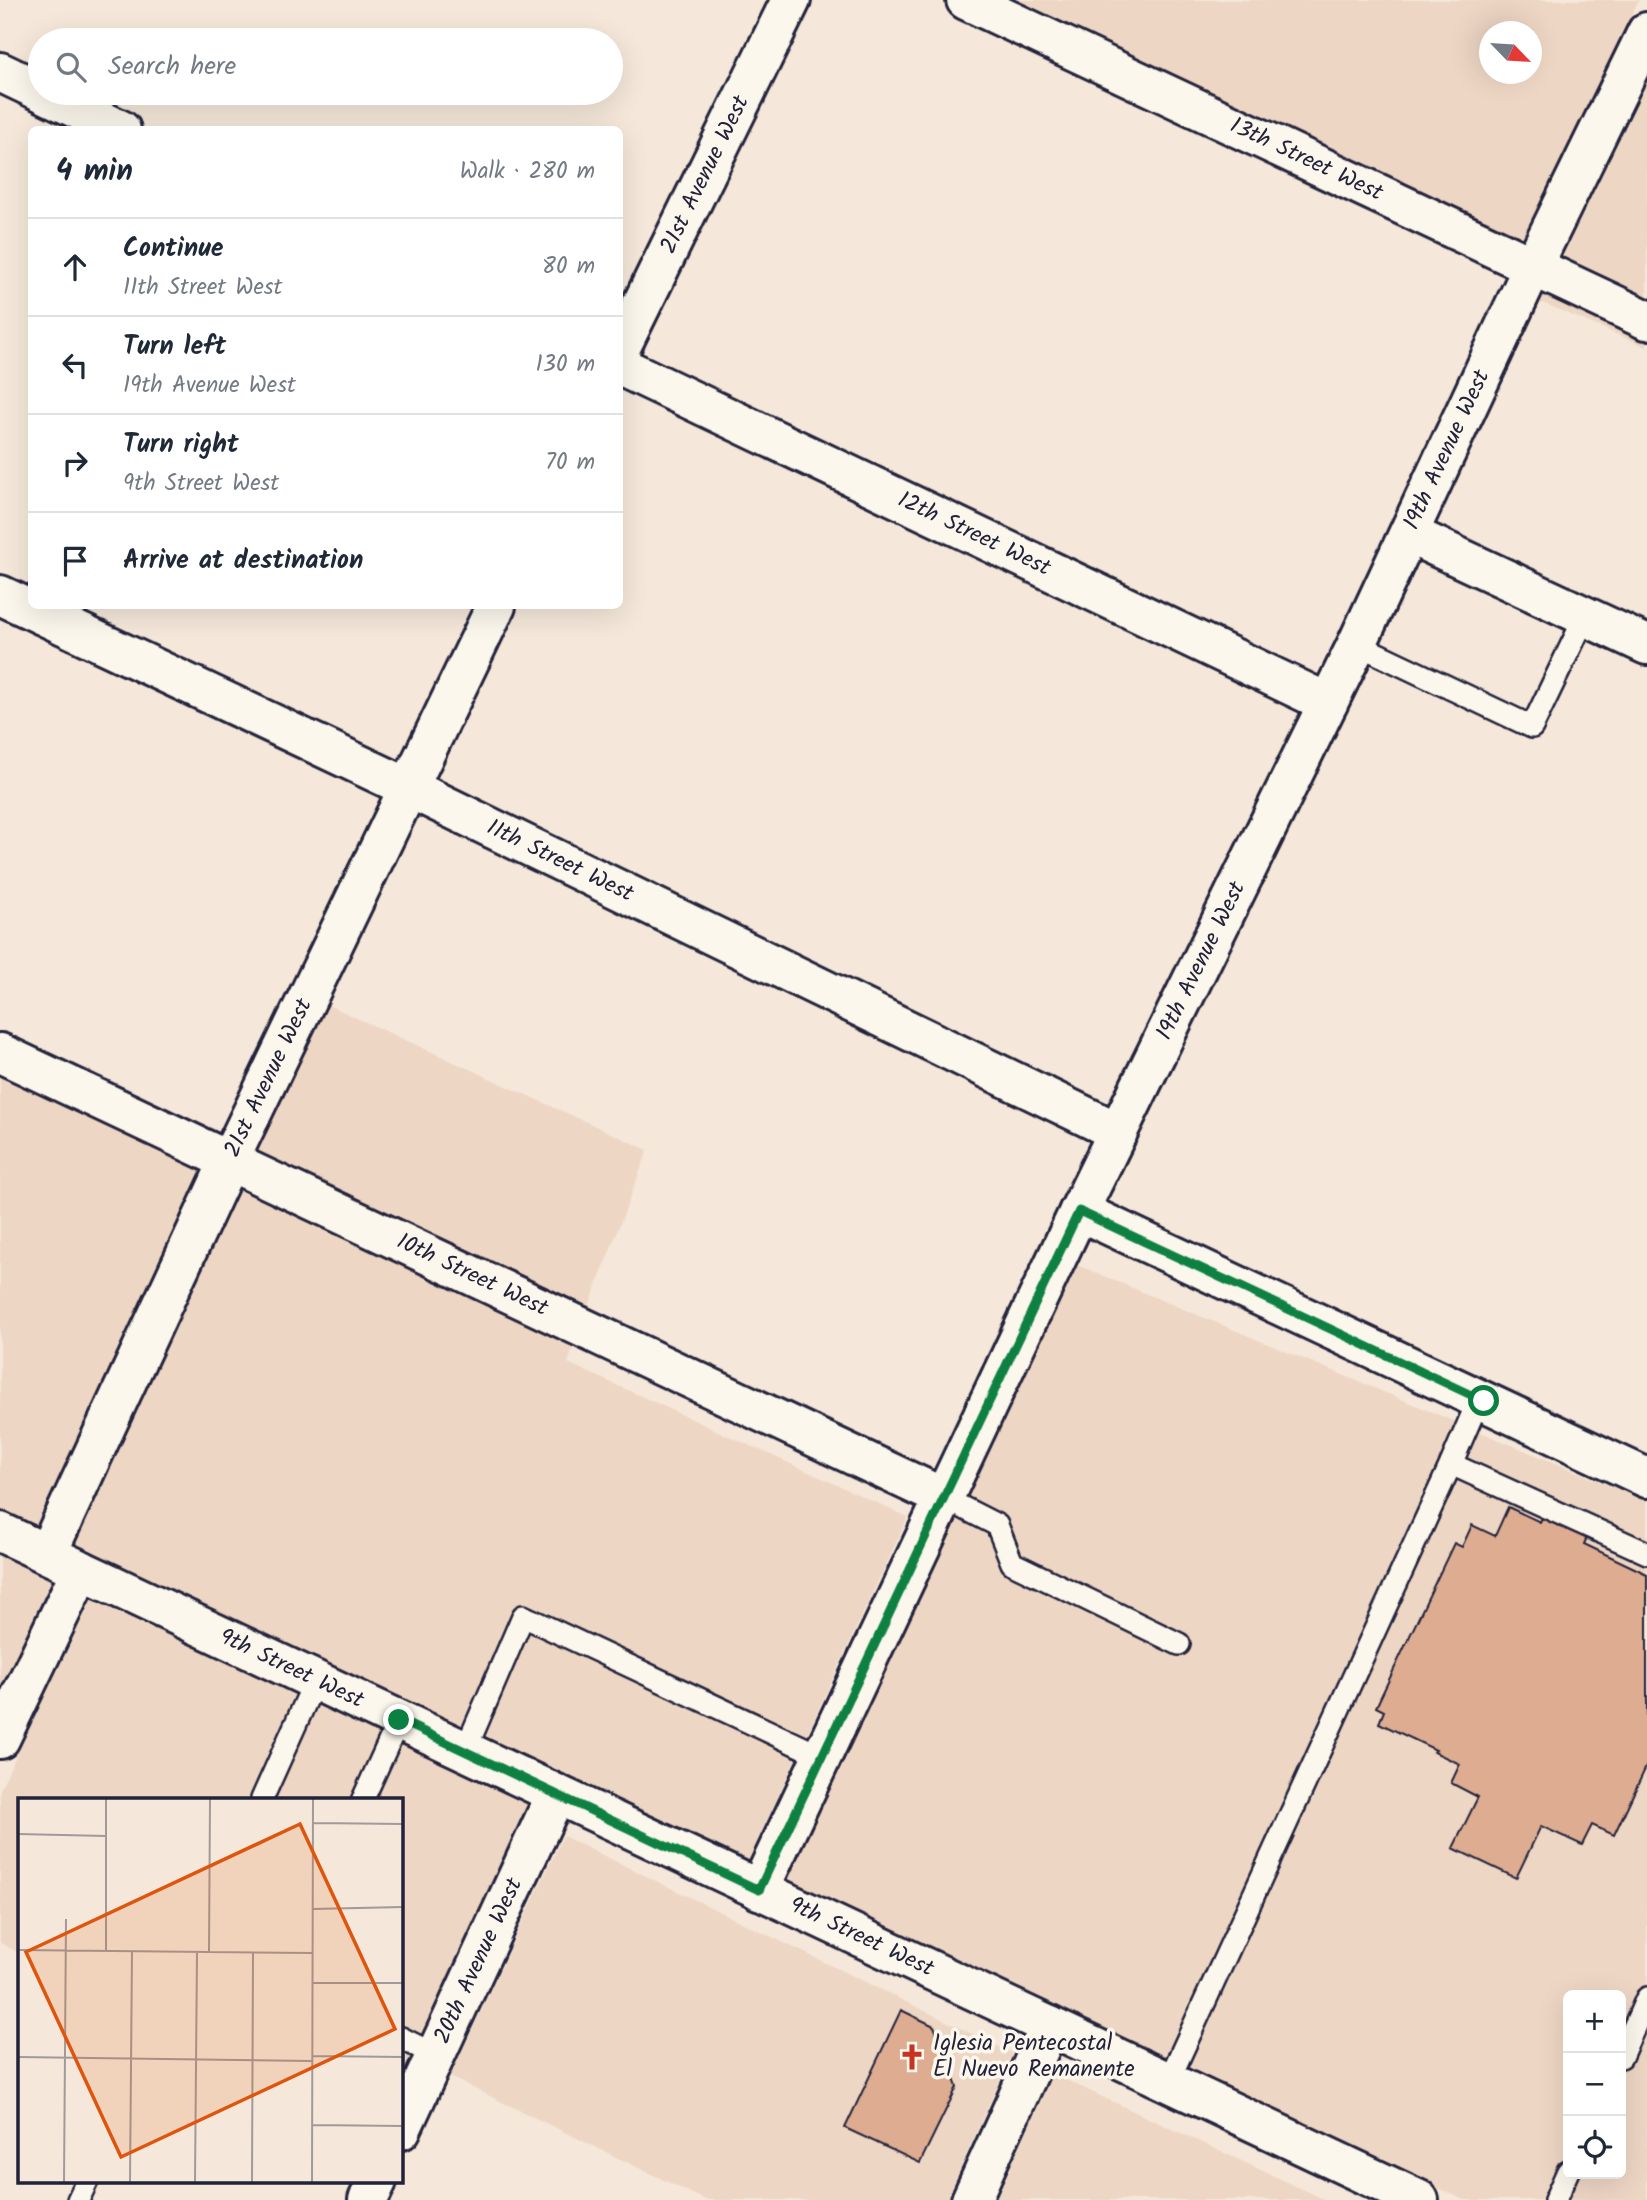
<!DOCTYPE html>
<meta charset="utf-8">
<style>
:root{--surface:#fff;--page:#f6f6f7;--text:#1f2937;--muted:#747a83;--line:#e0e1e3}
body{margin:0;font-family:Kalam,sans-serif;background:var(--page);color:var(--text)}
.controls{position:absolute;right:21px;bottom:21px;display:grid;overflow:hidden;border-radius:10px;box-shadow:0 7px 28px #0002}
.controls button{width:63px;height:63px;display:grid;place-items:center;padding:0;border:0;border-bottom:2px solid var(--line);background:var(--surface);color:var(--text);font:35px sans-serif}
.compass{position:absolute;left:1479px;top:21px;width:63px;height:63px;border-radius:50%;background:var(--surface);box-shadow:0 7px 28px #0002;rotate:115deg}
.stop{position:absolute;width:21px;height:21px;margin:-16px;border:5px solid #0b8043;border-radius:50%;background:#fff}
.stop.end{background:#0b8043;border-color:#fff;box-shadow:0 2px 7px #0008}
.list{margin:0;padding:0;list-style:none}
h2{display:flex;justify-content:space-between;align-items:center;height:91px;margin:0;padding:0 28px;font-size:30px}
h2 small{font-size:23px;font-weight:400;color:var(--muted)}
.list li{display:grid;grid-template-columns:46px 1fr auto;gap:21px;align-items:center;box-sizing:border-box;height:98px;padding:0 28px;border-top:2px solid var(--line)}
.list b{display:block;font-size:26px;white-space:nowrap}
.list p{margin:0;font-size:23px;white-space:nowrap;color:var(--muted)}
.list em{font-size:23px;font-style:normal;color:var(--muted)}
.icon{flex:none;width:38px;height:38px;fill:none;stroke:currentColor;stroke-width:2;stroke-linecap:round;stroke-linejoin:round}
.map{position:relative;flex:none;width:1647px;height:2200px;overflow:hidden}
.search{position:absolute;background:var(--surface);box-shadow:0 7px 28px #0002;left:28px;top:28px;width:595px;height:77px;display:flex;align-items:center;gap:18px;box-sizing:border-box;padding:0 24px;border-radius:38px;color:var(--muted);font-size:26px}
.panel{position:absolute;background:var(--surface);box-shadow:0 7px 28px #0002;left:28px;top:126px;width:595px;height:483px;border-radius:10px}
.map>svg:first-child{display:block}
.built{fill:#eed6c4;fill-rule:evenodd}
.building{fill:#dead91;stroke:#22223b;stroke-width:2}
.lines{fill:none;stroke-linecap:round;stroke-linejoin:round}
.service-casing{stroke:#22223b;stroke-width:26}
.minor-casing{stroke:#22223b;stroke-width:44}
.secondary-casing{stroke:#22223b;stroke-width:44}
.service{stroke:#fbf7ec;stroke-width:21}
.minor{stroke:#fbf7ec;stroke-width:38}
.secondary{stroke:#fbf7ec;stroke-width:38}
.route{stroke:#0b8043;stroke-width:9}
.labels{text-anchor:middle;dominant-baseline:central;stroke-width:7;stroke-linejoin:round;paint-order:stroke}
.street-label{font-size:23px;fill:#22223b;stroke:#fbf7ec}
.poi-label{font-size:23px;fill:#22223b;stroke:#fbf7ec;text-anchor:start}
.inset-road{fill:none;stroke:#a1999a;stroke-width:2}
.view{fill:#de560e;fill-opacity:0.15;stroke:#de560e;stroke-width:3.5}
.inset-edge{fill:none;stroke:#22223b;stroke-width:3.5}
</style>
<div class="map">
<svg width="1647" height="2200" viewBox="0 0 1647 2200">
<rect width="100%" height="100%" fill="#f5e8da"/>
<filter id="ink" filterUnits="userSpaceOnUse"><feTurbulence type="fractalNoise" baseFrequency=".0143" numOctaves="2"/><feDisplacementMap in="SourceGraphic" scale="14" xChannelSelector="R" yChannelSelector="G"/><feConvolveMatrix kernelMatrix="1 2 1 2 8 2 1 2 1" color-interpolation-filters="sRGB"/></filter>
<g filter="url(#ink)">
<g class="built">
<path d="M1012,0H1639L1522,239ZM1490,32H1532V74H1490Z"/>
<path d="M1647,82V298L1562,258Z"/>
<path d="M1545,292L1647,341V347L1540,302Z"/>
<path d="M328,1005L648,1150L588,1309L257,1153Z"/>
<path d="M0,1074L201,1170L36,1528L0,1511Z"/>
<path d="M240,1188L574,1345L568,1363L908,1517L747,1863L75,1546Z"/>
<path d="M1077,1265L1647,1501V2200H1464L787,1881L961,1507ZM1568,1995H1621V2174H1568Z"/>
<path d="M0,1553L53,1579L0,1689Z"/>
<path d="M93,1597L528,1803L401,2079V1799H19V1953L0,1943V1789Z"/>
<path d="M563,1836L1012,2053L946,2200H705L450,2077Z"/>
<path d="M1053,2074L1326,2200H996Z"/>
</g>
<g class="building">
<path d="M1508,1507L1540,1522L1546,1510L1590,1531L1584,1544L1647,1574V1765L1614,1835L1592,1825L1582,1845L1541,1826L1516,1878L1453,1848L1478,1797L1451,1783L1460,1764L1434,1752L1436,1750L1379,1723L1384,1711L1376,1707L1454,1543L1462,1547L1472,1525L1495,1536Z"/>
<path d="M901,2010L934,2026L957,2087L920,2163L845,2128Z"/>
</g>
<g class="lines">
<g class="service-casing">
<g id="service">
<path d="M1357,644L1532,727L1585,617"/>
<path d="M1451,1464L1479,1399"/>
<path d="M942,1497L997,1525L1012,1563L1179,1644"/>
<path d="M465,1751L523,1616L821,1756"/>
<path d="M262,1799L315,1681"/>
<path d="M363,1799L399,1720"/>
<path d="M401,2038L435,2055"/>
<path d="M1621,2057L1647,1998"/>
<path d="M1168,2082L1451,1464L1647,1553"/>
<path d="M78,2200L87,2181"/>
<path d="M1555,2200L1568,2171"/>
</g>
</g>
<g class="minor-casing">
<g id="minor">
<path id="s1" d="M966,0L1647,320"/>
<path d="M0,72L40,91"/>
<path d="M44,93L121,130"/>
<path id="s2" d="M620,349L791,0"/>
<path id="s3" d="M620,366L1328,703"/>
<path d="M1409,534L1647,645"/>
<path id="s4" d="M0,595L409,788L1118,1132"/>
<path id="s5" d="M0,1053L942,1497"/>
<path d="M1079,1211L1647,1478"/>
<path id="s6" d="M47,1554L229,1161L496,606"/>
<path d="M0,1739L81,1570"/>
<path id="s7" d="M759,1890L1079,1211L1357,644L1533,266L1647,32"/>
<path id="s8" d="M401,2130L556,1794"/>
<path d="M368,2200L377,2181"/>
<path d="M971,2200L1050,2026"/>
</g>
</g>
<g class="secondary-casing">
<g id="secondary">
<path id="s9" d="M0,1532L1419,2200"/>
</g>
</g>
<use href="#service" class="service"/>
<use href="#minor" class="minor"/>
<use href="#secondary" class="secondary"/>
</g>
</g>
<g class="lines" filter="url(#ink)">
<path class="route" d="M399,1720L759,1890L1079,1211L1484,1401"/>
</g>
<defs>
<g id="church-bare" transform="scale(2.1)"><path d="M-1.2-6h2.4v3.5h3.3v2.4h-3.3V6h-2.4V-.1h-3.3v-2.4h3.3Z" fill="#c8321e" stroke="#fbf7ec" stroke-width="2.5" paint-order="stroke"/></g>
</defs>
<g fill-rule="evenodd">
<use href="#church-bare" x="912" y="2057"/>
</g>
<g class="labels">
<g class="street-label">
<text stroke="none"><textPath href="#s1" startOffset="376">13th Street West</textPath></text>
<text stroke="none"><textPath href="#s2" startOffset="194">21st Avenue West</textPath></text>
<text stroke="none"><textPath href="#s7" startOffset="1596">19th Avenue West</textPath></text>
<text stroke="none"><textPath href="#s3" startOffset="392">12th Street West</textPath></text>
<text stroke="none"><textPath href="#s4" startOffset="620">11th Street West</textPath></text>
<text stroke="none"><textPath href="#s7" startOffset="1029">19th Avenue West</textPath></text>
<text stroke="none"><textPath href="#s6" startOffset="525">21st Avenue West</textPath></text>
<text stroke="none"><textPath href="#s5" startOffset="522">10th Street West</textPath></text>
<text stroke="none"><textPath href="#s9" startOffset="322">9th Street West</textPath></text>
<text stroke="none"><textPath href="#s9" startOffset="952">9th Street West</textPath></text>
<text stroke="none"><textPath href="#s8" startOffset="186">20th Avenue West</textPath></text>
</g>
<g class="poi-label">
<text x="933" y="2044">Iglesia Pentecostal<tspan x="933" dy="26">El Nuevo Remanente</tspan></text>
</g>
</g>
<g transform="translate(18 1798)">
<rect width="385" height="385" fill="#f5e8da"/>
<path class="inset-road" d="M295,25L385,26M0,36L88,38M295,111L385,109M0,152L295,155M88,152V1M191,154L192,1M294,185H385M294,258L385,259M0,259L294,263M294,327L385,328M46,384L48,121M112,384L114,153M177,384L179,154M234,384L235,155M294,384L295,1"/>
<path class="view" d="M282,26L377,231L103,359L8,154Z"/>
<rect width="385" height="385" class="inset-edge"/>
</g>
</svg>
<div class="controls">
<button>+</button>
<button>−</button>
<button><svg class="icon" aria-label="locate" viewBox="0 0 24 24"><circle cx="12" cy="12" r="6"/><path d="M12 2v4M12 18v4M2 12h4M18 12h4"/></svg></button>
</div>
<svg class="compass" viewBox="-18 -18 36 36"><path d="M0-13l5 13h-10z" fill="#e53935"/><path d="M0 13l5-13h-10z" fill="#747a83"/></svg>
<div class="stop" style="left:1484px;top:1401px"></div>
<div class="stop end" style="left:399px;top:1720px"></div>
<div class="search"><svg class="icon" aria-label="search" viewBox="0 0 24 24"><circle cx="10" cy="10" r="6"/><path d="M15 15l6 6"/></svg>Search here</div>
<section class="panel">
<h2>4 min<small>Walk · 280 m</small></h2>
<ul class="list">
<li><svg class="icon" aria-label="ahead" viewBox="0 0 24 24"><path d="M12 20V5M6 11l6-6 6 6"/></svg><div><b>Continue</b><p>11th Street West</p></div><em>80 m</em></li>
<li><svg class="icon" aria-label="left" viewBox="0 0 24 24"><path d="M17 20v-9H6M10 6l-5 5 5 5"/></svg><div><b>Turn left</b><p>19th Avenue West</p></div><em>130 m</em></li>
<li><svg class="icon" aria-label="right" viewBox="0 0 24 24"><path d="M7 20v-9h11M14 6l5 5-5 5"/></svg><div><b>Turn right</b><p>9th Street West</p></div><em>70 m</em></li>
<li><svg class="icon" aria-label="arrive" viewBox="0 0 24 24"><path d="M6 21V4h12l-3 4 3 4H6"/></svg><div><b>Arrive at destination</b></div></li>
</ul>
</section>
</div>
